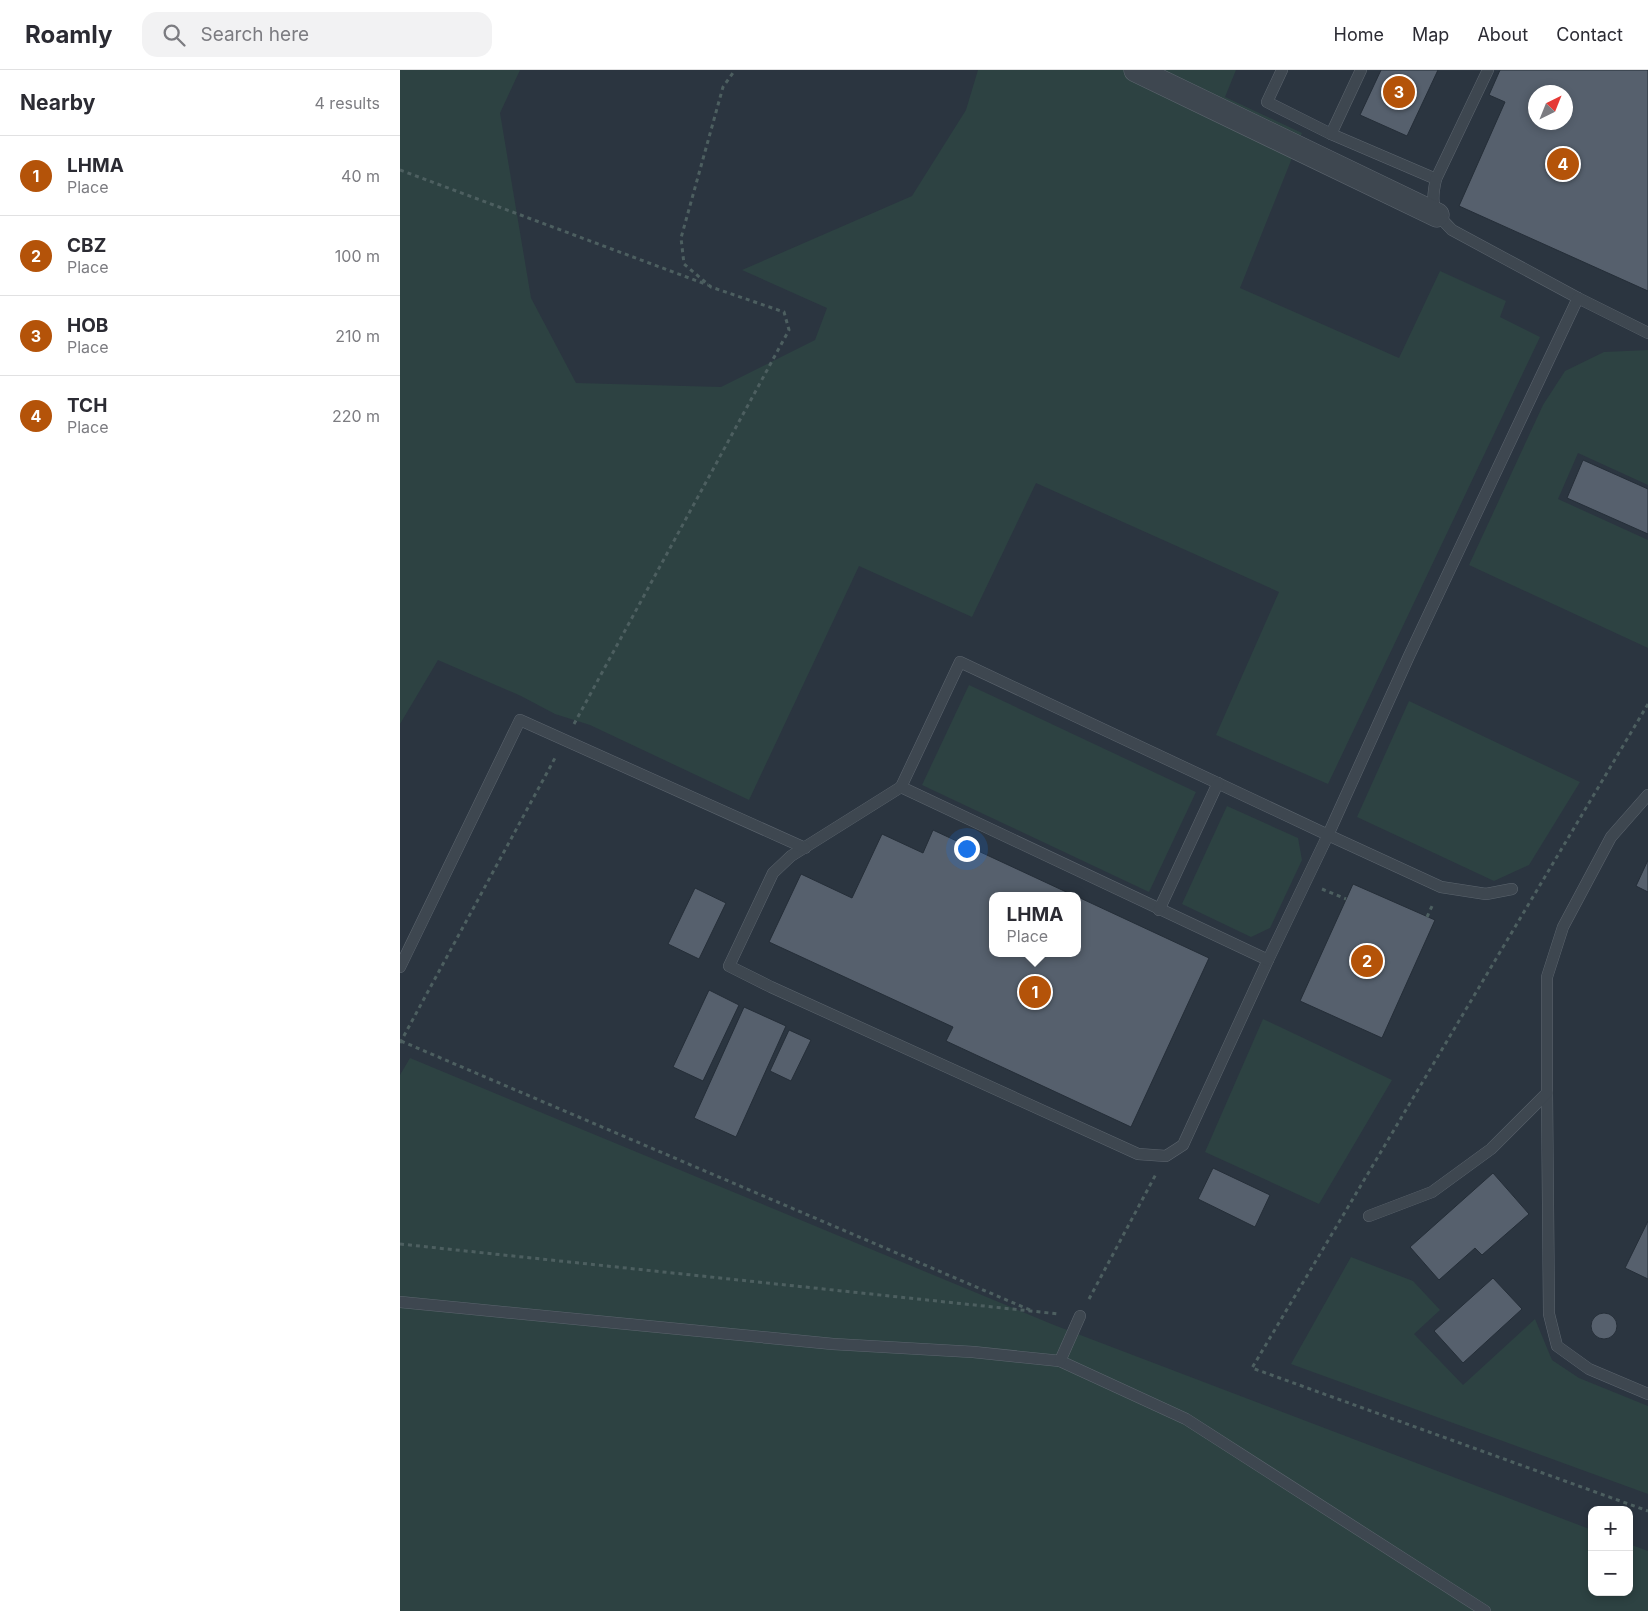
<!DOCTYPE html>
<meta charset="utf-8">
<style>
:root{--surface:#fff;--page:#f2f2f3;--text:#2b2b33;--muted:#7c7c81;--line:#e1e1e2;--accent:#b45309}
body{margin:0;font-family:Inter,sans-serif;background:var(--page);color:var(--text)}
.controls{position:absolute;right:15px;bottom:15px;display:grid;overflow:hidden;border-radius:10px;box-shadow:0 2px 8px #0003}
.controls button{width:45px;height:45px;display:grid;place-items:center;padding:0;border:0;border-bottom:1px solid var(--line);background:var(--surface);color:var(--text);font:25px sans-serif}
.compass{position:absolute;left:1128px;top:15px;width:45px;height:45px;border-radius:50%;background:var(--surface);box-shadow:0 2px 8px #0003;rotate:43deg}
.you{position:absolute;left:566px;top:778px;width:18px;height:18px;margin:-12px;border:4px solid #fff;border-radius:50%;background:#1a73e8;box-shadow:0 0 0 8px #1a73e833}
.badge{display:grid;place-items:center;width:32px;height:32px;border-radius:50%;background:var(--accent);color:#fff;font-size:16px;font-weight:700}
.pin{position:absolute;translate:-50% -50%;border:2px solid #fff;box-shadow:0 1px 5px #0006}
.popup{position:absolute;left:589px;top:822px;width:92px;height:65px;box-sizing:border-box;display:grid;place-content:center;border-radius:10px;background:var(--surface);filter:drop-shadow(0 1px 4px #0005);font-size:16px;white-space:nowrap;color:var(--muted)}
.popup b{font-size:19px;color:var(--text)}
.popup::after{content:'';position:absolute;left:50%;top:100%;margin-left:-10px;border:10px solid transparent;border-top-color:var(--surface)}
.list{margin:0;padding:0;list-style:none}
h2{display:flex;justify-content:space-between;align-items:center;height:65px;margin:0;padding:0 20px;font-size:21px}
h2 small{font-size:16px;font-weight:400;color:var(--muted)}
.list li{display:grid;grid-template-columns:32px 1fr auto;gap:15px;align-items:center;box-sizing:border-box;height:80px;padding:0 20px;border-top:1px solid var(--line)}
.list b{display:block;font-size:19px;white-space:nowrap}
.list p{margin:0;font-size:16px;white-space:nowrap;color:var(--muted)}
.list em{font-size:16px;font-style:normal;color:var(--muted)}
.icon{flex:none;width:28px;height:28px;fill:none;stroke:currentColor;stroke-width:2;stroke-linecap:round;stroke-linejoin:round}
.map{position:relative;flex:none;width:1248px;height:1541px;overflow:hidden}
header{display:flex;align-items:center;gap:30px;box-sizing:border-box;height:70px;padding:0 25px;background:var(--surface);border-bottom:1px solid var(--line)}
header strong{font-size:24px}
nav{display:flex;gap:28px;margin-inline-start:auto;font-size:18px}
.search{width:350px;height:45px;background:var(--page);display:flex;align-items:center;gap:12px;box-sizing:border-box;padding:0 18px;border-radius:15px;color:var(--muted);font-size:19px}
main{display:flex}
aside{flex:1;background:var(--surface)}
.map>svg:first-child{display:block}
.green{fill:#2d4242}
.building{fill:#56606d;stroke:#252e38;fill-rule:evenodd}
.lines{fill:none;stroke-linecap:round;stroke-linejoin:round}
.service-casing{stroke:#5c656e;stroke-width:12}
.minor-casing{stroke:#5c656e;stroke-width:25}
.path{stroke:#4d5f60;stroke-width:3;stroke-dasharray:4 4;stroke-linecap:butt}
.service{stroke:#3e4750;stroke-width:11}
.minor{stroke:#3e4750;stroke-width:24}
</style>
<header>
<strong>Roamly</strong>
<div class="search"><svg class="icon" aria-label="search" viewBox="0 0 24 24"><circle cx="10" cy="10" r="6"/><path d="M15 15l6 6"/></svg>Search here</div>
<nav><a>Home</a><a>Map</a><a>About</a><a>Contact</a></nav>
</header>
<main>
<aside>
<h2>Nearby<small>4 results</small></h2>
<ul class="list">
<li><span class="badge">1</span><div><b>LHMA</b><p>Place</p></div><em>40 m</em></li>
<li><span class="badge">2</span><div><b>CBZ</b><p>Place</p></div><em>100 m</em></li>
<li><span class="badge">3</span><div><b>HOB</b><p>Place</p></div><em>210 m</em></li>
<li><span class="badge">4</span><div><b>TCH</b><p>Place</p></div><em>220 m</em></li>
</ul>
</aside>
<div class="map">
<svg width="1248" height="1541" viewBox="0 0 1248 1541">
<rect width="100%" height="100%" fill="#2b3540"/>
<g class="green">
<path d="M0,0H120L100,43L131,228L176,313L321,317L415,270L427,238L342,200L512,126L566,40L578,0H836L825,27L902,63L840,218L999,288L1040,201L1106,231L1100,247L1140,267L928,714L816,665L879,522L636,413L572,547L459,496L349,730L190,655L155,644L121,626L38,590L0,654Z"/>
<path d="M1248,280V415L1178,383L1158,429L1248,470V578L1069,495L1143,335L1165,301L1204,282Z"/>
<path d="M569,615L796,722L749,822L522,715Z"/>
<path d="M1009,631L1180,712L1129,795L1094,811L957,747Z"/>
<path d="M827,736L898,768L902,790L870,858L851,867L782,834Z"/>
<path d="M863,949L992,1010L919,1134L805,1082Z"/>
<path d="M10,988L654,1255L1192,1460V1522H1229V1474L1248,1481V1541H0V1005Z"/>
<path d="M951,1187L1013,1211L1040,1240L1014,1264L1063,1315L1135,1249L1152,1290L1179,1308L1248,1336V1424L891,1294Z"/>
</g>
<g class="building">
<path d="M981,0H1038L1007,66L960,45Z"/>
<path d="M1100,0H1248V221L1059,136L1105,32L1089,25ZM1136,22H1166V52H1136Z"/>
<path d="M1183,390L1248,419V464L1167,428Z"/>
<path d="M533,760L675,826H592V883H678V827L809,888L731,1057L546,971L553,957L369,872L401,804L452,828L482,764L523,783Z"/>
<path d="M1248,790V822L1236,816Z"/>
<path d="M953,814L1035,850L982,968L900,931Z"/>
<path d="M295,818L326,833L299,889L268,874Z"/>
<path d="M309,920L339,935L303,1011L273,997Z"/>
<path d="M344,937L386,956L336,1067L294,1048Z"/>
<path d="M389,960L411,970L391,1011L370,1001Z"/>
<path d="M813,1098L870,1125L855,1157L798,1129Z"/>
<path d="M1093,1103L1129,1144L1082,1185L1075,1178L1039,1210L1010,1177Z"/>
<path d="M1248,1151V1209L1225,1198Z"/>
<path d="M1093,1208L1122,1239L1063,1293L1034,1261Z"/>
<circle cx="1204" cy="1256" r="13"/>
</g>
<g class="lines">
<g class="service-casing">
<g id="service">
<path d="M882,0L867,32L931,64"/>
<path d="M961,0L931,64L1036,109"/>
<path d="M1088,0L1036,109C1030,136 1033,141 1052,160L1178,228"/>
<path d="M501,717L391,786L373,803L329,896L371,917L738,1084L766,1086L783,1075L868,890"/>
<path d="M1112,819L1086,824L1041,817L928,765L560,592L501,717L868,890L928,765L1009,586L1178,228L1248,263"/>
<path d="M759,840L818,713"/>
<path d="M0,897L120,650L405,778"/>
<path d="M1147,1023L1149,1244L1157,1276L1189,1299L1248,1324"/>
<path d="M969,1146L1032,1122L1091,1079L1147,1023V907L1163,857L1211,767L1248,725"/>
<path d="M0,1232L433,1274L573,1282L660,1291L786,1349L1085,1541"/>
<path d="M660,1291L680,1246"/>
</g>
</g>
<g class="minor-casing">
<path id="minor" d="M736,0L1037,145"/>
</g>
<g class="path">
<path d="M0,100L308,215"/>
<path d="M1248,634L852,1298L1248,1441"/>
<path d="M174,654L389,260L384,242L311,217L284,194L281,168L323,17L335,0"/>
<path d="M922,819L946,829"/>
<path d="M1027,847L1033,834"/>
<path d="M1,971L630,1240"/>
<path d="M0,973L155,688"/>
<path d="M0,1174L659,1244"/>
<path d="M689,1229L756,1104"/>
</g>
<use href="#service" class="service"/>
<use href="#minor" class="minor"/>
</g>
</svg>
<div class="controls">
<button>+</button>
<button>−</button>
</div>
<svg class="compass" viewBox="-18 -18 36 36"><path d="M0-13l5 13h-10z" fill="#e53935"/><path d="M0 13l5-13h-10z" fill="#7c7c81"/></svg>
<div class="you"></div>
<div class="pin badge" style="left:635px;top:922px">1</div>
<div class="popup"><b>LHMA</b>Place</div>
<div class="pin badge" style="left:967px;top:891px">2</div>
<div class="pin badge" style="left:999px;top:22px">3</div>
<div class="pin badge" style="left:1163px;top:94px">4</div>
</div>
</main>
